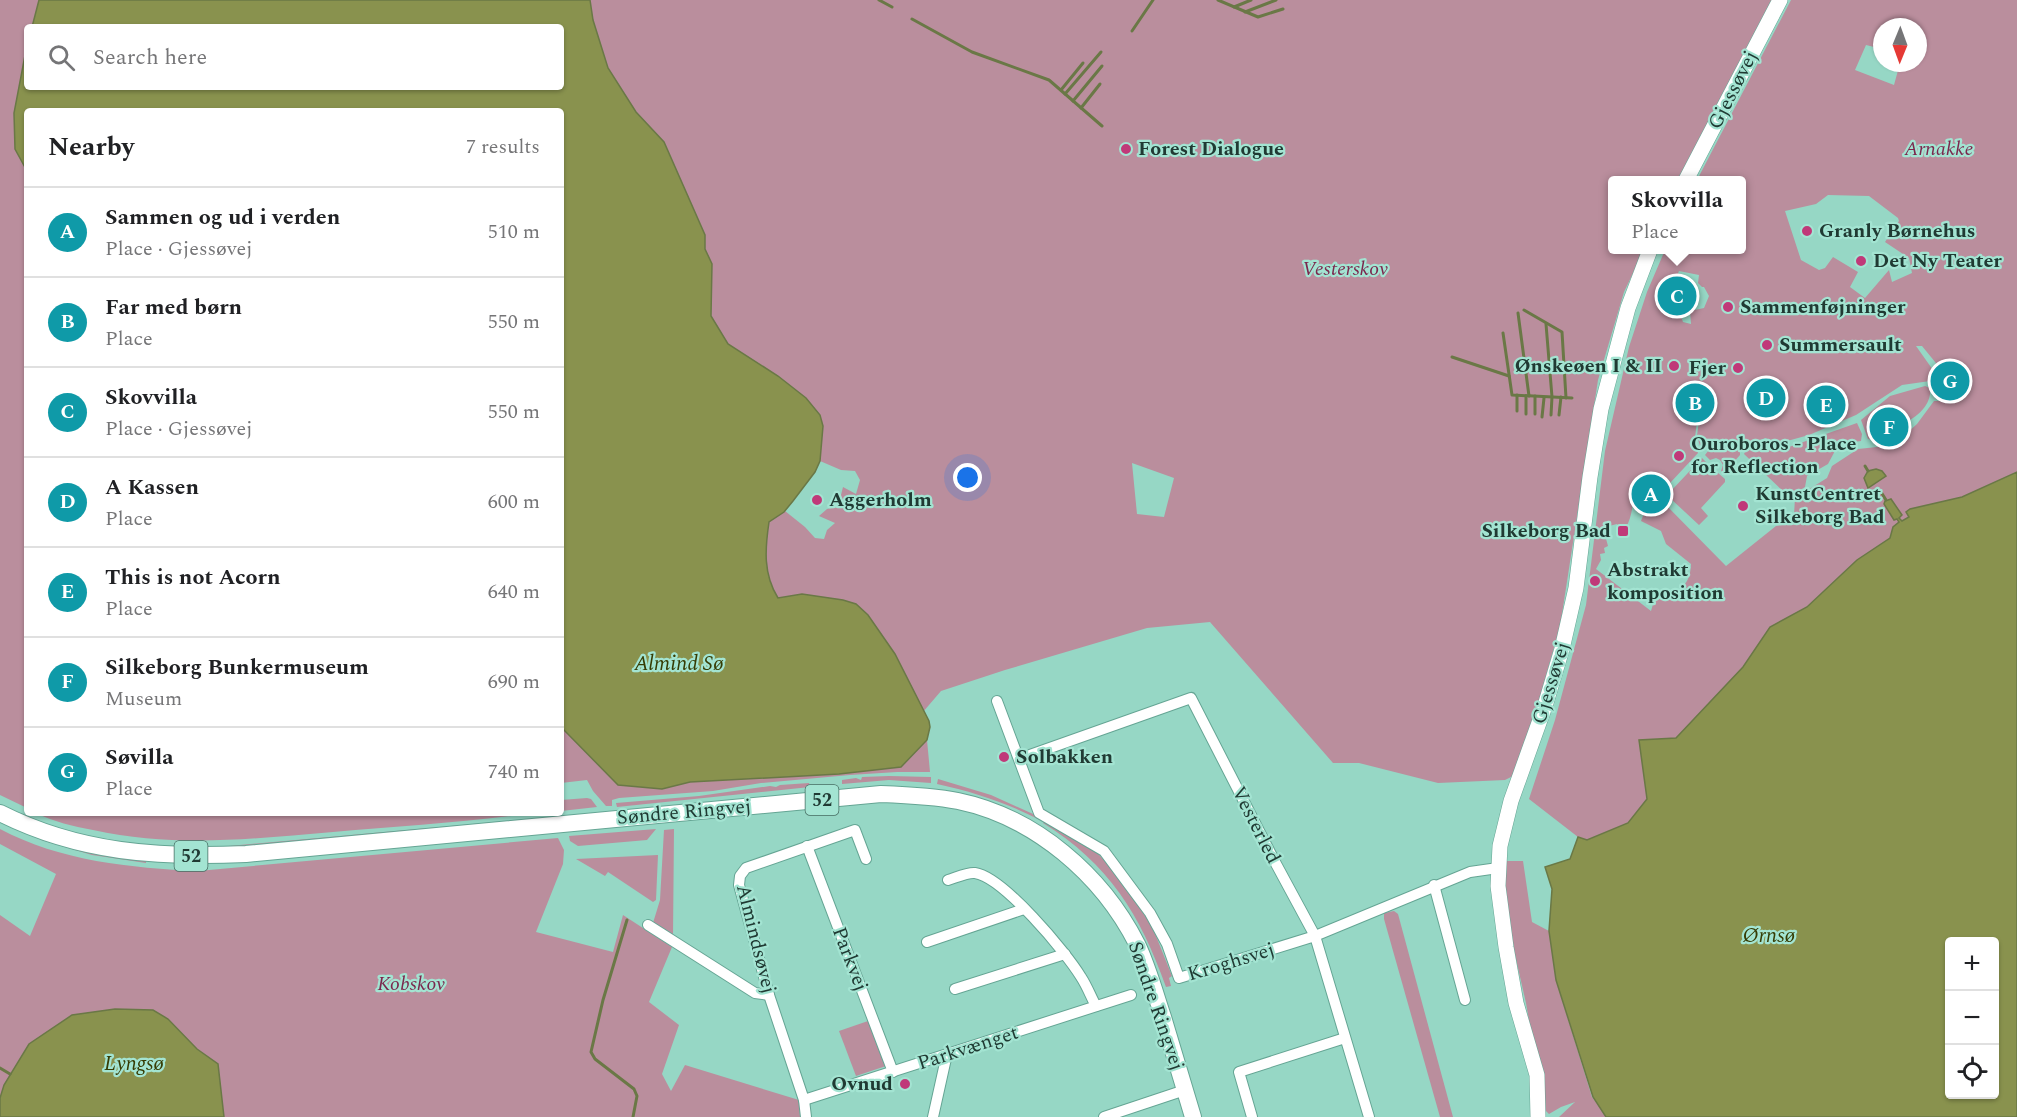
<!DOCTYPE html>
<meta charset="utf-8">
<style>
:root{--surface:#fff;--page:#f6f6f6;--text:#202124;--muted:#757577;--line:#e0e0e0;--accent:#c03979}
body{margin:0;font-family:Spectral,serif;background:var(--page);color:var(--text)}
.controls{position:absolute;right:18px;bottom:18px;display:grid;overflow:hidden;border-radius:6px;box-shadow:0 2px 4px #0004}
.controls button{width:54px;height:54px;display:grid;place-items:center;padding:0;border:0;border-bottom:2px solid var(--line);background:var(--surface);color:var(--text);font:30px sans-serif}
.compass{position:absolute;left:1873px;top:18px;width:54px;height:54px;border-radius:50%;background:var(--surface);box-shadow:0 2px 4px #0004;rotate:181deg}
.you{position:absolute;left:968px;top:478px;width:21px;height:21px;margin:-15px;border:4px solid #fff;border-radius:50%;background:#1a73e8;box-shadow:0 0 0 9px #1a73e833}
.badge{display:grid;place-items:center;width:39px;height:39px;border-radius:50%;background:var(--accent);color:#fff;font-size:20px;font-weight:700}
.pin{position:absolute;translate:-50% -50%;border:3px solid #fff;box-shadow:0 2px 6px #0006}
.popup{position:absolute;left:1608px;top:176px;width:138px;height:78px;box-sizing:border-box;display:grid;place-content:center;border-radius:6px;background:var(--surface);filter:drop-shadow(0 2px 4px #0005);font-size:20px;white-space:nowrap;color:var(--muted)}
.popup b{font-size:22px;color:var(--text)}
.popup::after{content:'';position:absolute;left:50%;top:100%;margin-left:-12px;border:12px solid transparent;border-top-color:var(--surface)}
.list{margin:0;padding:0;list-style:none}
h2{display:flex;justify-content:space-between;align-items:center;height:78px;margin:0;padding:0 24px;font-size:26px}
h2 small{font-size:20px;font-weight:400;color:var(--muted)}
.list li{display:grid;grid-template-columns:39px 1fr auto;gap:18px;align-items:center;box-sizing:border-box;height:90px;padding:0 24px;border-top:2px solid var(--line)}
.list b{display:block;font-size:22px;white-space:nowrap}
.list p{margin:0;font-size:20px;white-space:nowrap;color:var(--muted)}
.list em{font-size:20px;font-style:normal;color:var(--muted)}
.icon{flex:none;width:33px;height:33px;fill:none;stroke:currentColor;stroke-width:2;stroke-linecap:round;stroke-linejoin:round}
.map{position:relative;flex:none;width:2017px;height:1117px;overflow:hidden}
.search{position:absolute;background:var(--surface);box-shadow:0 2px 4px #0004;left:24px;top:24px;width:540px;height:66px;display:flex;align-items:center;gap:15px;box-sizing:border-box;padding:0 21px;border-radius:6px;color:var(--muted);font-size:22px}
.panel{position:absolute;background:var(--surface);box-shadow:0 2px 4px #0004;left:24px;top:108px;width:540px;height:708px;border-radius:6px}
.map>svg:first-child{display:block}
.green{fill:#ba8e9d;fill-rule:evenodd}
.water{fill:#89924e;stroke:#6a7846;stroke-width:1.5;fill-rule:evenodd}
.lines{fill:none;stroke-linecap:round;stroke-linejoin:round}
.stream{stroke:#6a7846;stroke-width:3}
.street-casing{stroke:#65a594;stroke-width:12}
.secondary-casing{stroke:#65a594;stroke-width:16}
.primary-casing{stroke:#65a594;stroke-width:18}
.street{stroke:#fff;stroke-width:10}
.secondary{stroke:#fff;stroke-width:15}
.primary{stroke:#fff;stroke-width:16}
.poi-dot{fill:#c03979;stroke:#a3e4d2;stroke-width:2}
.labels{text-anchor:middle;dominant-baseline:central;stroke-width:4.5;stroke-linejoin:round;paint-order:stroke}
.shield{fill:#a3e4d2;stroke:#476d63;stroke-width:1.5}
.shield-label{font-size:18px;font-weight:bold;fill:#203a33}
.street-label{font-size:20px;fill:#203a33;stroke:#a3e4d2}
.poi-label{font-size:20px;font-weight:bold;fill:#203a33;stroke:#a3e4d2;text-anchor:start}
.park-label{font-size:20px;font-style:italic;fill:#7b274d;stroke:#a3e4d2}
.water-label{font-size:21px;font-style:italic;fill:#363c04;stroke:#a3e4d2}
</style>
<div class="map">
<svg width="2017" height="1117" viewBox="0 0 2017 1117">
<rect width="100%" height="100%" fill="#96d7c5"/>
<g class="green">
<path d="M0,0H39L32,27H27V45L14,113L15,149L27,171V808L0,795Z"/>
<path d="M590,0H1772L1679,180H1612V250H1644L1624,292L1598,380L1560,627L1535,714L1513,776L1505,780L1438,783L1359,763H1333L1210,622L1147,628L1005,670L941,691L923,712L895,654L802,594L778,598C760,568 765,529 765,495L805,527L815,538L824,539L827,530L835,523L819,516L827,509L838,507L843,487L856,494L860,480L855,471L841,470L820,461L823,427L820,415L806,398L778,376L728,344L711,316L712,264L705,249V235L664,142L636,112L608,68L593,20ZM1132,463L1174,478L1164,517L1137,514Z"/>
<path d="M1791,0H2017V472L1962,497L1910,509L1909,517L1902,521L1884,504L1894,520L1897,519L1900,523L1893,527L1890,538L1857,560L1807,607L1636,822L1587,840L1578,837L1529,799L1555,720L1586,605L1605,451L1629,347L1647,292L1665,250H1742V180H1697ZM1882,27H1918V63H1900L1894,85L1855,70L1866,45L1882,49ZM1828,195L1869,196L1898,218L1899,221L1885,242L1909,258L1912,273L1892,282L1889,270L1865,298L1850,287L1858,272L1833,257L1825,268L1819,270L1801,260L1785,211L1816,204ZM1679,271L1699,275L1698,283L1702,287H1704L1709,296L1704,308L1690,311L1691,324L1683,322L1680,314L1665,311L1672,275L1677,276ZM1916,346H1922L1940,368H1955L1965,372L1963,389L1948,401H1934L1917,424L1898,441L1877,447L1858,449L1832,466L1827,478L1795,498L1794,515L1787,524L1776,526L1726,566L1664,503L1655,509L1646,508L1641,521L1661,531L1666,544L1691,564C1690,590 1675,592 1654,601L1651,611L1596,569L1601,560L1600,554L1605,553L1604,548L1608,546L1605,535L1610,534L1609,526L1617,524L1622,536C1625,530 1628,524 1630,518C1635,502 1632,480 1652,478L1664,485L1670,483L1698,453L1695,438L1698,412L1700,413L1697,436L1701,449C1718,433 1745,446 1766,438L1776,444L1809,435L1856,415L1902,385L1930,381L1934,375L1933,370Z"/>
<path d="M1925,386L1930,388C1932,405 1917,417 1903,424L1897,417L1878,434L1879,441L1868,439L1861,420L1890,396Z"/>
<path d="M1857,423L1862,434L1861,441L1844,443L1837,447L1828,464L1807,476L1805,487L1794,494H1786L1744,454L1747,448L1789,447Z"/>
<path d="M1712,446L1740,447V455L1724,473L1721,471L1723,465L1720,460L1716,458L1710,460L1705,455Z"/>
<path d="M1702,458L1707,463L1708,471L1713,474L1718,473L1725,479V482L1701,508L1708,516L1699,525L1671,499L1670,492Z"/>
<path d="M561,727L618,785L662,789L690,782L839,774L901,767L927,740L930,772H897L850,775L761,783L713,791L619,798L612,800V806H606L593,791L587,780L561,783Z"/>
<path d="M889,776L931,777V783L889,780L842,784V780L856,778L861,780L862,777Z"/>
<path d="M938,779L991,795L1042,818L1040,820C1007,803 974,792 937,784Z"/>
<path d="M809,783L810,787L617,807L616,803L699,796L770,786L776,787L780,785Z"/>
<path d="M587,798L591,799L597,807L561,811V800Z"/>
<path d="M36,813H511V816C452,823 393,827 333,832C250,839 176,848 93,830C72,826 55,822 36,813Z"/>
<path d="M1045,820L1093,848L1120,878L1152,926L1172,976L1169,978L1171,986L1166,987C1140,914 1109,864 1043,823Z"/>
<path d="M506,821L505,823L236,848L218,847Z"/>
<path d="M0,829C60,861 131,868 198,871L558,838L564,850L563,864L536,932L613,952L623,915L672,947L649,1002L679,1025L662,1074L671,1091L685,1065L799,1100L800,1117H224L218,1064L197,1049L168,1019L29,1044L4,1085L0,1098V915L30,936L56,874L0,844Z"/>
<path d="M656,829L647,840L578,846L570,841L569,836Z"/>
<path d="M674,829L673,936L653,923L660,900L664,830Z"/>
<path d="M42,837L146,860V863L92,855L41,840Z"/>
<path d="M658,855L656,900L653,902L608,872L605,876L576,859Z"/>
<path d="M1505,861H1523L1532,922L1549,931L1556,980L1592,1097L1608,1117H1559L1575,1102L1561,1107L1549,1114L1544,1109L1526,1003L1505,911Z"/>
<path d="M1394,911L1398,914L1453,1117H1440L1384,919V913Z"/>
<path d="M868,1021L886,1066L856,1076L839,1031Z"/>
</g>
<g class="water">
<path d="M39,0H590L593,20L608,68L636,112L664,142L705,235V249L712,264L711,316L728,344L778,376L806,398L820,415L823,426L820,461L815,472L793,501L784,512L769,522C765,549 763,574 778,598L802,594L843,600L856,604L868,615L895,654L929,721L930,727L927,740L901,767L839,774L690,782L662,789L618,785L561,727V111H27V171L15,149L14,113L27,45V87H561V27H32Z"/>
<path d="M1876,469L1882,471L1886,476L1868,488L1864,478L1868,471Z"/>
<path d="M2017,472V1117H1606L1593,1097L1556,980L1549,931L1552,889L1545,867L1570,859L1578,837L1587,840L1628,823L1647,799L1639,740L1676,738L1743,667L1770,627L1807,607L1857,560L1890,538L1893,527L1899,522L1897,519L1894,520L1884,504L1885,501L1891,499L1902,515L1899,518L1902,521L1909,517L1906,512L1910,509L1962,497ZM1950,942H1994V1094H1950Z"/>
<path d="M115,1009L153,1010L168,1019L197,1049L218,1064L224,1117H0V1098L4,1085L29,1044L72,1015Z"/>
</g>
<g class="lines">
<g class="stream">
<path d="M879,0L892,7"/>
<path d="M1218,0L1258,17L1283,9"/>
<path d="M1234,7L1251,0"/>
<path d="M1245,12L1276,0"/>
<path d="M912,19L972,52L1049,80L1102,126"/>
<path d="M1132,31L1153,0"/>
<path d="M1061,90L1083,63"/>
<path d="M1065,94L1101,52"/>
<path d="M1073,101L1102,66"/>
<path d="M1081,108L1100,84"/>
<path d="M1524,310L1562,332L1566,398"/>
<path d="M1518,313L1529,396"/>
<path d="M1546,324L1552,397L1551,415"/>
<path d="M1503,333L1512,395L1572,398"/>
<path d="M1452,357L1509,376"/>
<path d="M1526,396V414"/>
<path d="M1517,411V395"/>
<path d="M1535,414V396"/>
<path d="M1559,415L1561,397"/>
<path d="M1542,417L1544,398"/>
<path d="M1865,466L1868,471"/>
<path d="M1881,492L1886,500"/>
<path d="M627,920L603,1000L591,1052L595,1059L634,1089L637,1096L633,1117"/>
<path d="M0,1068L10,1074"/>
</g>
<g class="street-casing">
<g id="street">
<path d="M997,701L1039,813L1104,851L1150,913L1167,944L1179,978L1315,936L1470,872L1498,868"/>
<path d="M1030,755L1191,698L1275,862L1315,936L1369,1117"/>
<path d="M807,846L893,1072"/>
<path d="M948,880C955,878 968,872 975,873C1003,877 1066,952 1081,977C1087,986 1091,997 1096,1006"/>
<path d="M1434,885L1465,1000"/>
<path d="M648,925L755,993L769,995"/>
<path d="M927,942L1024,909"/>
<path d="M955,989L1065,954"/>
<path d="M804,1100L1131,995"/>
<path d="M806,1117L804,1100L769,995L739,885L740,876L746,868L855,830L866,859"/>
<path d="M933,1117L947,1054"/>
<path d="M1104,1117L1185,1090"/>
<path d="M1252,1117L1239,1072L1345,1038"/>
</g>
</g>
<g class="secondary-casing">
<g id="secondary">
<path d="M1686,180L1780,0"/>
<path d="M1538,1117L1537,1075L1516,1003L1506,947L1498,886L1500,846L1511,801L1545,706L1562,649L1576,588L1590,477L1601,409L1628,308L1650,250"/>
</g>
</g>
<g class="primary-casing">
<path id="primary" d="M0,813C79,853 160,858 246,854L881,794C907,795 933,796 958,801C1035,817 1102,875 1137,944C1148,967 1155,993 1163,1017C1173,1050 1183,1084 1193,1117"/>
</g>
<use href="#street" class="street"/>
<use href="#secondary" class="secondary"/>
<use href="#primary" class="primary"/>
</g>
<g class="poi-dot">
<circle cx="1126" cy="149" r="6"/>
<circle cx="1807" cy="231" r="6"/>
<circle cx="1861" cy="261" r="6"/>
<circle cx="1728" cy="307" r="6"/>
<circle cx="1767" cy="345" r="6"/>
<circle cx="1674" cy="366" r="6"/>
<circle cx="1738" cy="368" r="6"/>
<circle cx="1679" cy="456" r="6"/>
<circle cx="817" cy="500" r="6"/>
<circle cx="1743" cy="506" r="6"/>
<rect x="1617" y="525" width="12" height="12" rx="3"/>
<circle cx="1595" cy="581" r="6"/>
<circle cx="1004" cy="757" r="6"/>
<circle cx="905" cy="1084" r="6"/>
</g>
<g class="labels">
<g class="shield">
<rect x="805.5" y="785" width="33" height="30" rx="4.5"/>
<rect x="174.5" y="841" width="33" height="30" rx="4.5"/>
</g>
<g class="shield-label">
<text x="822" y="800">52</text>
<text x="191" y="856">52</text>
</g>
<g class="street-label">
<text transform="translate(1733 90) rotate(-63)">Gjessøvej</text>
<text transform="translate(1551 683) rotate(-73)">Gjessøvej</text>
<text transform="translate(684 812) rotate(-5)">Søndre Ringvej</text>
<text transform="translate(1256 825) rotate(63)">Vesterled</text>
<text transform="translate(756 939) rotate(76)">Almindsøvej</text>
<text transform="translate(850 959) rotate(69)">Parkvej</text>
<text transform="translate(1231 962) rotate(-17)">Kroghsvej</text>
<text transform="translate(1156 1006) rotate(71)">Søndre Ringvej</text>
<text transform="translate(968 1048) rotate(-18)">Parkvænget</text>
</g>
<g class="poi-label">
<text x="1138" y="149">Forest Dialogue</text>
<text x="1819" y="231">Granly Børnehus</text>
<text x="1873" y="261">Det Ny Teater</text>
<text x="1740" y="307">Sammenføjninger</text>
<text x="1779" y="345">Summersault</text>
<text x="1662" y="366" text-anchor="end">Ønskeøen I &amp; II</text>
<text x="1726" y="368" text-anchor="end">Fjer</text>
<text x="1691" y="444">Ouroboros - Place<tspan x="1691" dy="23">for Reflection</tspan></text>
<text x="1755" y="494">KunstCentret<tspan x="1755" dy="23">Silkeborg Bad</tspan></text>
<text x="829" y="500">Aggerholm</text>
<text x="1611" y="531" text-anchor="end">Silkeborg Bad</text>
<text x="1607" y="570">Abstrakt<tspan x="1607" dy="23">komposition</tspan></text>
<text x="1016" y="757">Solbakken</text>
<text x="893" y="1084" text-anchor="end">Ovnud</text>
</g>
<g class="park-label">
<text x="1939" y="149">Arnakke</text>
<text x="1345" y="269">Vesterskov</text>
<text x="411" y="984">Kobskov</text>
</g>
<g class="water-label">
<text x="679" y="664">Almind Sø</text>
<text x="1769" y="936">Ørnsø</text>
<text x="134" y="1064">Lyngsø</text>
</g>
</g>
</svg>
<div class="controls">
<button>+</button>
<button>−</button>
<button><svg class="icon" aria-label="locate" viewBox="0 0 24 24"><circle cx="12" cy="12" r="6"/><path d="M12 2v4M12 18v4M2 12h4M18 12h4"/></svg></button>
</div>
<svg class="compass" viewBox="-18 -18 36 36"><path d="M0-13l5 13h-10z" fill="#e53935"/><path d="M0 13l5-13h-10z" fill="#757577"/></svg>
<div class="you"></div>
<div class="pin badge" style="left:1651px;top:494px;background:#0f9aa8">A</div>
<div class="pin badge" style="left:1695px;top:403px;background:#0f9aa8">B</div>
<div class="pin badge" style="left:1677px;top:296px;background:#0f9aa8">C</div>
<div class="popup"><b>Skovvilla</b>Place</div>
<div class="pin badge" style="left:1766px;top:398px;background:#0f9aa8">D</div>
<div class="pin badge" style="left:1826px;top:405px;background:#0f9aa8">E</div>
<div class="pin badge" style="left:1889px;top:427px;background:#0f9aa8">F</div>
<div class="pin badge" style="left:1950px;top:381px;background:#0f9aa8">G</div>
<div class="search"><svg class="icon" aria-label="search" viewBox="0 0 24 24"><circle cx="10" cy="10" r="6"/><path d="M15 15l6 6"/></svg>Search here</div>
<section class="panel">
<h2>Nearby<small>7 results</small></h2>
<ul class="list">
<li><span class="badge" style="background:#0f9aa8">A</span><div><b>Sammen og ud i verden</b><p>Place · Gjessøvej</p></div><em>510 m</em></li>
<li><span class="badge" style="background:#0f9aa8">B</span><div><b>Far med børn</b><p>Place</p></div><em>550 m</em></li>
<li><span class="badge" style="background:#0f9aa8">C</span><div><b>Skovvilla</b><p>Place · Gjessøvej</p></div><em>550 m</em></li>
<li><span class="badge" style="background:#0f9aa8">D</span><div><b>A Kassen</b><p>Place</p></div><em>600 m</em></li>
<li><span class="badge" style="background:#0f9aa8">E</span><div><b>This is not Acorn</b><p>Place</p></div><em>640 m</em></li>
<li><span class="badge" style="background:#0f9aa8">F</span><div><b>Silkeborg Bunkermuseum</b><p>Museum</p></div><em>690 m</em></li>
<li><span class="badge" style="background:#0f9aa8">G</span><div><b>Søvilla</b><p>Place</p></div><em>740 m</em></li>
</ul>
</section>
</div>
